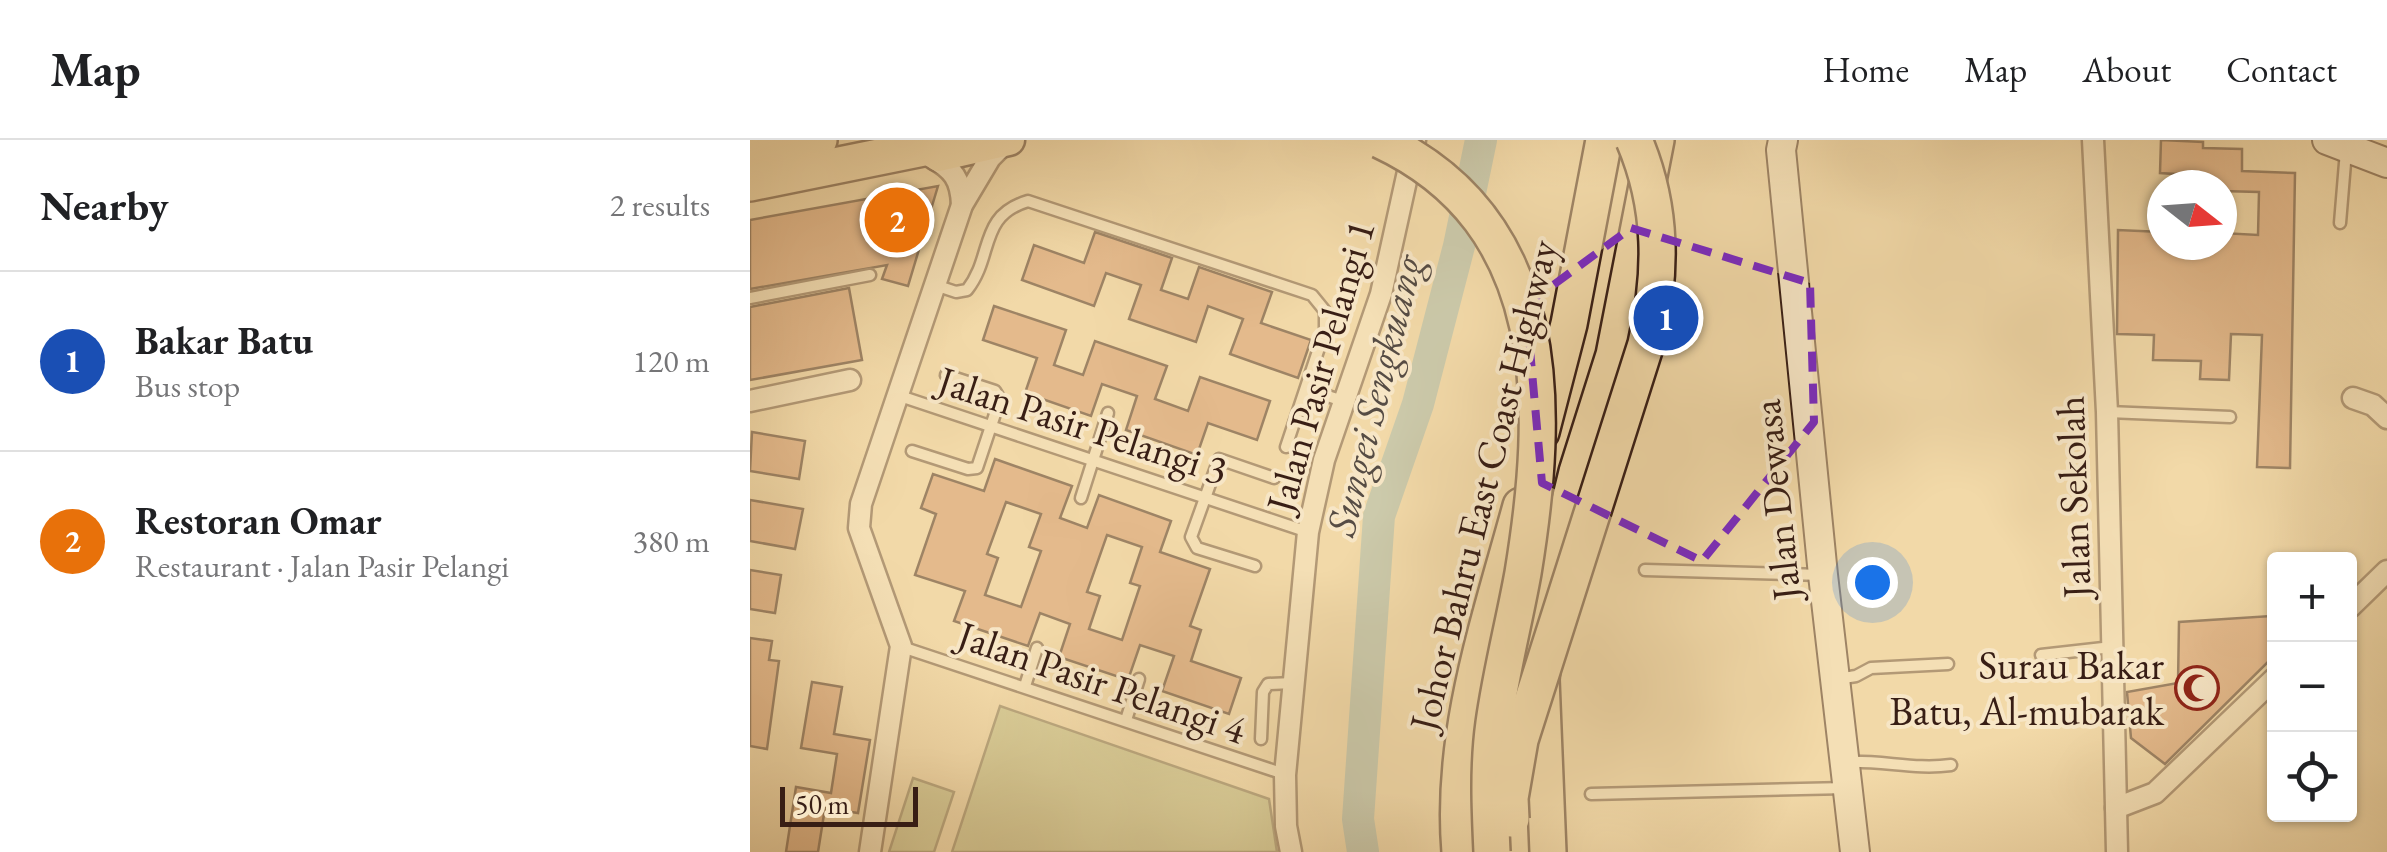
<!DOCTYPE html>
<meta charset="utf-8">
<style>
:root{--surface:#fff;--page:#f2f2f2;--text:#202124;--muted:#757577;--line:#e0e0e0;--accent:#8f2418}
body{margin:0;font-family:"EB Garamond",serif;background:var(--page);color:var(--text)}
.controls{position:absolute;right:30px;bottom:30px;display:grid;overflow:hidden;border-radius:10px;box-shadow:0 2px 8px #0004}
.controls button{width:90px;height:90px;display:grid;place-items:center;padding:0;border:0;border-bottom:2px solid var(--line);background:var(--surface);color:var(--text);font:50px sans-serif}
.compass{position:absolute;left:1397px;top:30px;width:90px;height:90px;border-radius:50%;background:var(--surface);box-shadow:0 2px 8px #0004;rotate:107deg}
.scale{position:absolute;left:30px;bottom:25px;width:138px;box-sizing:border-box;padding-left:10px;border:5px solid #381e15;border-top:0;font-size:28px;line-height:35px;white-space:nowrap;color:#381e15;-webkit-text-stroke:8px #f7e6c6;paint-order:stroke}
.you{position:absolute;left:1122px;top:442px;width:35px;height:35px;margin:-25px;border:8px solid #fff;border-radius:50%;background:#1a73e8;box-shadow:0 0 0 15px #1a73e833}
.badge{display:grid;place-items:center;width:65px;height:65px;border-radius:50%;background:var(--accent);color:#fff;font-size:32px;font-weight:700}
.pin{position:absolute;translate:-50% -50%;border:5px solid #fff;box-shadow:0 2px 10px #0006}
.list{margin:0;padding:0;list-style:none}
h2{display:flex;justify-content:space-between;align-items:center;height:130px;margin:0;padding:0 40px;font-size:42px}
h2 small{font-size:32px;font-weight:400;color:var(--muted)}
.list li{display:grid;grid-template-columns:65px 1fr auto;gap:30px;align-items:center;box-sizing:border-box;height:180px;padding:0 40px;border-top:2px solid var(--line)}
.list b{display:block;font-size:38px;white-space:nowrap}
.list p{margin:0;font-size:32px;white-space:nowrap;color:var(--muted)}
.list em{font-size:32px;font-style:normal;color:var(--muted)}
.icon{flex:none;width:55px;height:55px;fill:none;stroke:currentColor;stroke-width:2;stroke-linecap:round;stroke-linejoin:round}
.map{position:relative;flex:none;width:1637px;height:712px;overflow:hidden}
header{display:flex;align-items:center;gap:60px;box-sizing:border-box;height:140px;padding:0 50px;background:var(--surface);border-bottom:2px solid var(--line)}
header strong{font-size:48px}
nav{display:flex;gap:55px;margin-inline-start:auto;font-size:35px}
main{display:flex}
aside{flex:1;background:var(--surface)}
.map>svg:first-child{display:block}
.green{fill:#bcbf86;stroke:#7a6e4e;stroke-width:2.5}
.lines{fill:none;stroke-linecap:round;stroke-linejoin:round}
.river{stroke:#9db9b0;stroke-width:32}
.building{fill:#d3966a;stroke:#381e15;stroke-width:2.5;fill-rule:evenodd}
.lane-casing{stroke:#664d3a;stroke-width:15}
.street-casing{stroke:#664d3a;stroke-width:25}
.secondary-casing{stroke:#381e15;stroke-width:32}
.primary-casing{stroke:#381e15;stroke-width:35}
.highway-casing{stroke:#381e15;stroke-width:40}
.lane{stroke:#f7e6c6;stroke-width:10}
.street{stroke:#f7e6c6;stroke-width:20}
.secondary{stroke:#f7e6c6;stroke-width:28}
.primary{stroke:#f2d9a8;stroke-width:30}
.highway{stroke:#f2d9a8;stroke-width:35}
.highway-bridge-casing{stroke:#381e15;stroke-width:40;stroke-linecap:butt}
.highway-bridge{stroke:#f2d9a8;stroke-width:35}
.marked{fill:none;stroke:#7b2cbf;stroke-width:8;stroke-dasharray:20 12;stroke-linejoin:round}
.labels{text-anchor:middle;dominant-baseline:central;stroke-width:8;stroke-linejoin:round;paint-order:stroke}
.street-label{font-size:40px;fill:#381e15;stroke:#f7e6c6}
.poi-label{font-size:40px;fill:#381e15;stroke:#f7e6c6;text-anchor:end}
.water-label{font-size:42px;font-style:italic;fill:#564c44;stroke:#f7e6c6}
</style>
<header>
<strong>Map</strong>
<nav><a>Home</a><a>Map</a><a>About</a><a>Contact</a></nav>
</header>
<main>
<aside>
<h2>Nearby<small>2 results</small></h2>
<ul class="list">
<li><span class="badge" style="background:#1a4fb4">1</span><div><b>Bakar Batu</b><p>Bus stop</p></div><em>120 m</em></li>
<li><span class="badge" style="background:#e8710a">2</span><div><b>Restoran Omar</b><p>Restaurant · Jalan Pasir Pelangi</p></div><em>380 m</em></li>
</ul>
</aside>
<div class="map">
<svg width="1637" height="712" viewBox="0 0 1637 712">
<rect width="100%" height="100%" fill="#f2d9a8"/>
<filter id="stains"><feTurbulence type="fractalNoise" baseFrequency=".002" numOctaves="4"/><feColorMatrix values="0 0 0 0 .2 0 0 0 0 .09 0 0 0 0 .02 0 0 0 .5 -.17"/></filter>
<radialGradient id="worn" r=".72"><stop offset=".6" stop-color="#630" stop-opacity="0"/><stop offset="1" stop-color="#630" stop-opacity=".3"/></radialGradient>
<g class="green">
<path d="M250,566L519,659L527,712H202Z"/>
<path d="M163,638L204,652L184,712H139Z"/>
</g>
<g class="lines">
<path class="river" d="M613,712L608,679L629,376L668,264L709,106L731,0"/>
</g>
<g class="building">
<path d="M1411,0L1453,2V8L1492,9V31L1545,33L1540,328L1507,327L1512,195L1481,194L1479,240L1450,239L1451,221L1403,220L1404,195L1367,194L1368,90L1412,92V105H1472V93L1508,95L1509,52L1472,51V45H1440L1441,35L1410,33Z"/>
<path d="M188,46L158,146L132,139L137,125L0,149V80Z"/>
<path d="M345,92L422,118L411,150L438,159L449,127L522,152L511,183L561,200L548,238L480,214L493,179L458,166L446,202L379,179L391,145L356,133L344,166L272,140L284,105L334,123Z"/>
<path d="M99,148L112,220L0,240V167Z"/>
<path d="M244,166L316,190L304,225L333,235L345,201L417,226L405,259L438,271L450,237L520,261L507,300L458,283L447,315L376,290L387,256L352,244L341,276L275,253L287,218L233,200Z"/>
<path d="M2,292L55,301L49,339L0,331Z"/>
<path d="M245,319L322,346L310,378L337,388L349,355L421,381L410,412L460,429L440,486L451,490L441,521L491,538L479,574L412,551L424,516L390,505L378,540L309,517L320,484L290,473L278,506L204,481L215,451L165,435L186,374L171,368L183,334L234,351ZM256,362L291,374L279,407L291,411L271,467L235,455L248,418L237,414ZM357,395L392,407L380,443L390,446L372,500L339,489L350,456L337,452Z"/>
<path d="M0,360L53,369L45,409L0,401Z"/>
<path d="M0,430L31,435L25,473L0,469Z"/>
<path d="M1521,476L1524,516L1415,624L1381,598L1377,552L1428,543L1429,482Z"/>
<path d="M0,498L22,501L19,520L29,521L17,609L0,606Z"/>
<path d="M62,542L92,547L84,594L120,600L108,673L75,668L68,712H36L46,647L81,653L87,614L51,608Z"/>
</g>
<g class="lines">
<g class="lane-casing">
<g id="lane">
<path d="M1590,83L1596,11"/>
<path d="M185,145L206,152L217,150C244,116 228,76 278,61L562,155L575,171V190L536,307"/>
<path d="M0,158L120,135"/>
<path d="M556,249L593,261"/>
<path d="M147,255L558,392"/>
<path d="M1358,272L1480,277"/>
<path d="M162,311L218,329L227,328L250,259L245,251L196,235"/>
<path d="M331,358L358,273"/>
<path d="M505,426L447,408L441,397L469,319L524,338"/>
<path d="M895,430L1072,435"/>
<path d="M152,507L534,634"/>
<path d="M1291,515L1362,507"/>
<path d="M1087,539L1106,536L1121,528L1198,524"/>
<path d="M275,546L287,508"/>
<path d="M376,580L389,539"/>
<path d="M511,599L513,552L518,544L543,543"/>
<path d="M1095,622C1132,620 1165,630 1201,625"/>
<path d="M841,654L1097,648"/>
</g>
</g>
<g class="street-casing">
<g id="street">
<path d="M1343,0L1357,272L1367,712"/>
<path d="M181,17C203,29 211,39 212,65"/>
<path d="M1603,258L1623,265L1637,278"/>
<path d="M0,261L100,240"/>
<path d="M1600,467L1637,431"/>
<path d="M1366,668L1405,653L1524,539"/>
<path d="M120,712L151,506L109,388L111,364L212,65L240,18L258,0"/>
<path d="M541,712L536,686L535,635L558,392L574,320L631,154L665,0"/>
</g>
</g>
<g class="secondary-casing">
<g id="secondary">
<path d="M1033,0L1031,10L1073,435L1105,712"/>
<path d="M1577,0L1637,23"/>
</g>
</g>
<g class="primary-casing">
<path id="primary" d="M189,16L259,0"/>
</g>
<g class="highway-casing">
<g id="highway">
<path d="M0,12L69,0"/>
<path d="M0,43L213,0"/>
<path d="M791,292L819,184L854,0"/>
<path d="M710,712C700,593 740,480 771,366"/>
<path d="M798,712L791,539L803,431L827,332L864,215L906,0"/>
</g>
</g>
<use href="#lane" class="lane"/>
<use href="#street" class="street"/>
<use href="#secondary" class="secondary"/>
<use href="#primary" class="primary"/>
<use href="#highway" class="highway"/>
<g class="highway-bridge-casing">
<g id="highway-bridge">
<path d="M630,0C806,82 800,268 773,433C764,483 751,532 744,583C738,626 740,669 742,712"/>
<path d="M761,679L760,658L770,600L896,204C912,134 913,68 884,0"/>
</g>
</g>
<use href="#highway-bridge" class="highway-bridge"/>
</g>
<path d="M0 0H1637V712H0ZM881,88L1060,143L1064,282L952,421L792,343L776,165Z" fill="#f2d9a8" fill-opacity=".55" fill-rule="evenodd"/>
<path class="marked" d="M881,88L1060,143L1064,282L952,421L792,343L776,165Z"/>
<defs>
<g id="mosque-ring" transform="scale(2.25)"><circle r="9.5" fill="#f7e6c6" stroke="#8f2418" stroke-width="1.5"/><path d="M3.5-4.9A6 6 0 1 0 3.5 4.9A5 5 0 1 1 3.5-4.9Z" fill="#8f2418"/></g>
</defs>
<g fill-rule="evenodd">
<use href="#mosque-ring" x="1447" y="548"/>
</g>
<g class="labels">
<g class="street-label">
<text transform="translate(570 226) rotate(-74)">Jalan Pasir Pelangi 1</text>
<text transform="translate(333 285) rotate(18)">Jalan Pasir Pelangi 3</text>
<text transform="translate(733 345) rotate(-76)">Johor Bahru East Coast Highway</text>
<text transform="translate(1323 357) rotate(-92)">Jalan Sekolah</text>
<text transform="translate(1026 360) rotate(-96)">Jalan Dewasa</text>
<text transform="translate(352 542) rotate(19)">Jalan Pasir Pelangi 4</text>
</g>
<g class="poi-label">
<text x="1414" y="525">Surau Bakar<tspan x="1414" dy="46">Batu, Al-mubarak</tspan></text>
</g>
<g class="water-label">
<text transform="translate(624 255) rotate(-76)">Sungei Sengkuang</text>
</g>
</g>
<rect width="100%" height="100%" filter="url(#stains)"/>
<rect width="100%" height="100%" fill="url(#worn)"/>
</svg>
<div class="controls">
<button>+</button>
<button>−</button>
<button><svg class="icon" aria-label="locate" viewBox="0 0 24 24"><circle cx="12" cy="12" r="6"/><path d="M12 2v4M12 18v4M2 12h4M18 12h4"/></svg></button>
</div>
<svg class="compass" viewBox="-18 -18 36 36"><path d="M0-13l5 13h-10z" fill="#e53935"/><path d="M0 13l5-13h-10z" fill="#757577"/></svg>
<div class="scale">50 m</div>
<div class="you"></div>
<div class="pin badge" style="left:916px;top:178px;background:#1a4fb4">1</div>
<div class="pin badge" style="left:147px;top:80px;background:#e8710a">2</div>
</div>
</main>
